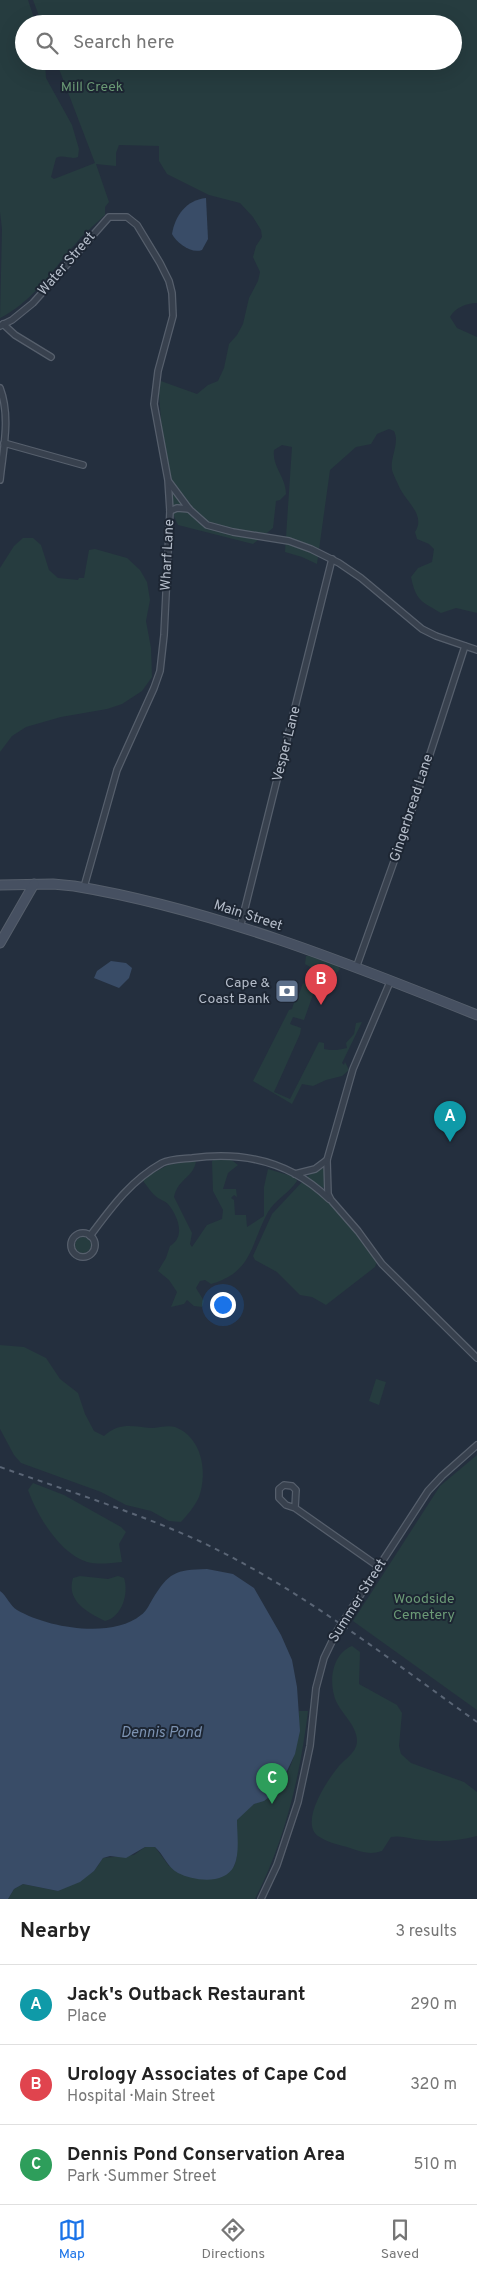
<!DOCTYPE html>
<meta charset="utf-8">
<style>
:root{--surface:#fff;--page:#f2f2f2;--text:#222;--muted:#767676;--line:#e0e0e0;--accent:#1a73e8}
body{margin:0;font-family:Overpass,sans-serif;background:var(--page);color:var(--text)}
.you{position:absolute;left:222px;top:1304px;width:18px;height:18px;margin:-12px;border:4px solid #fff;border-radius:50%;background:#1a73e8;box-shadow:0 0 0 8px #1a73e833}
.badge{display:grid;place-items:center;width:32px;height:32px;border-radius:50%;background:var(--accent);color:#fff;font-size:16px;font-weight:700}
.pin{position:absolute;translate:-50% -41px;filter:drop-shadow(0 1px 2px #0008)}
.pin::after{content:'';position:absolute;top:26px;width:18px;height:15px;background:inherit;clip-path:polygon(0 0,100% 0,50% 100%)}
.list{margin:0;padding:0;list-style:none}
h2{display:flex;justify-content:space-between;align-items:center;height:65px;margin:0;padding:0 20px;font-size:21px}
h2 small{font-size:16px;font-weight:400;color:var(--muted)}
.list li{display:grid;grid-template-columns:32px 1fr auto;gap:15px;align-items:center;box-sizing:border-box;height:80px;padding:0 20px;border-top:1px solid var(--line)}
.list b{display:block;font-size:19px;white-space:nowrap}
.list p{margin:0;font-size:16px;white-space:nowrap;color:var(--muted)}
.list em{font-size:16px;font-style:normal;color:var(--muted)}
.icon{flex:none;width:28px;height:28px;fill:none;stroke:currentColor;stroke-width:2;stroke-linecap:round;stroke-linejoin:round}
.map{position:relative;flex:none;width:477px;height:1899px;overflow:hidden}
.search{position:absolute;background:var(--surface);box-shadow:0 5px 20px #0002;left:15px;right:15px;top:15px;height:55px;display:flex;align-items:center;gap:12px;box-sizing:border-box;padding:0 18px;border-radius:28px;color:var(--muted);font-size:19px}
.sheet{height:305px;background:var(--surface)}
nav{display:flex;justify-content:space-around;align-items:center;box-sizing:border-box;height:70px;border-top:1px solid var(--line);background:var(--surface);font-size:14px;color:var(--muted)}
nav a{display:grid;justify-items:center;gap:2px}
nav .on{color:var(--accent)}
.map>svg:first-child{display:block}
.green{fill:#263c3f}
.water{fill:#394c67}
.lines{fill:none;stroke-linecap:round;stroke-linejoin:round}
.street-casing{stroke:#565f6c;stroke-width:8}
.secondary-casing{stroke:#565f6c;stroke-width:11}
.street{stroke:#38414e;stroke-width:5.5}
.secondary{stroke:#465061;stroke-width:9}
.rail{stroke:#5a6575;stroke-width:2;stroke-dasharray:5 5;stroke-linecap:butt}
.labels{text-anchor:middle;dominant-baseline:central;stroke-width:4;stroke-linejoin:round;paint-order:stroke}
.park-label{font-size:14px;fill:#6b9a76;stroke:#1d2633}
.street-label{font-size:14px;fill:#b4bcc9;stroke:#1d2633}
.poi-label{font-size:14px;fill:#b4bcc9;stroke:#1d2633;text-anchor:end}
.water-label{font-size:15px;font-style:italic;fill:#7c92b1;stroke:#1d2633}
</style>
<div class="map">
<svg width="477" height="1899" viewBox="0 0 477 1899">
<rect width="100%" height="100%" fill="#242f3e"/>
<g class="green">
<path d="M0,0H28L36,24H24V61H45L46,78L72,125L79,149L78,157C70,160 64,154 56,158L51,177L54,179L95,163L56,61H453V24H42L33,0H477V303C466,303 455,308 450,317L457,328L477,337V613L456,608L441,613C421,601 416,601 411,577L418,568L432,562L434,549L429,544L417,539L415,532C427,514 403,500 398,484C396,480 393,474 392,470C390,457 400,443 394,431L389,429L377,434L371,444L356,447L330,470L317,564L302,557L285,552L292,447L282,445L274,450C272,467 286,477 286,494L280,500L276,501L273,528L253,544L178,525L167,501L158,380L197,394L208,385L218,381L224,368L229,344L237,335L243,324L249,298L258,281L260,272L253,257L256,246L262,237L261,230L253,217L240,203L209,195L167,174L159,161V146L119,145L116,153V166L96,164L109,202L105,207V215C96,224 85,232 77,242C52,270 34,301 0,318L2,229L0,212Z"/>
<path d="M23,538H33L41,545L49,570L58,578L78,580L79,578H84L89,550L95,549L127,558L140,570L147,582L150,600L146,621L151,648L152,677L142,691L122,704L107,709L61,717L26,727L12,736L0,752V568L14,546Z"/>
<path d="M306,956H309L337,965L340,969L336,974L321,973L305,964Z"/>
<path d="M303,983L315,989L304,1020L293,1017L290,1024L301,1028L300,1034L274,1092L290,1099L319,1042L324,1043V1049C332,1051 339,1050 347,1048L346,1043L354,1034L356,1023L362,1022L342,1063L344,1065L345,1062L349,1070L342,1076L326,1080L313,1086L302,1084L292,1104L253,1081L289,1010L292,1009L297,993L299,994Z"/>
<path d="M229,1158L238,1165L228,1173L223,1189H236L237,1197L234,1195L231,1198L234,1200L235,1215H246L247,1227L264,1216V1187L268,1169L295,1177L297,1181C289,1193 275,1200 268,1212C250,1245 253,1272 211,1284L205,1280L200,1281L196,1288L204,1301L202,1307L194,1306L187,1300L184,1304L171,1307L177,1292L169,1280L158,1271L166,1258L170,1246C186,1237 178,1216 168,1204C165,1201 161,1200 158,1198C152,1194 146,1185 142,1179L168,1165L196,1160C195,1177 178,1178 174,1197L192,1233L190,1244L192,1247L207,1225L222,1219L223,1210L213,1191L212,1161L215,1159Z"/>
<path d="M321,1168L324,1169L325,1186L323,1188L306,1177Z"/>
<path d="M302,1182C328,1192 360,1239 377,1262L375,1267L326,1305L312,1297L300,1295L277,1272L255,1260L253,1256L272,1214Z"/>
<circle cx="83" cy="1245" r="8"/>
<path d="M0,1345L24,1347L46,1358L60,1379L78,1393L85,1414L94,1431L104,1436C118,1422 134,1426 151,1428C159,1428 167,1425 175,1427C202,1437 208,1472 199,1497C195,1506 188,1514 181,1522L169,1521L151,1511L126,1505L101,1492L21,1463L14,1455L0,1429Z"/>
<path d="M376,1379L386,1382L379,1405L369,1401Z"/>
<path d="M477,1455V1710L353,1621L440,1486Z"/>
<path d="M33,1483L64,1495L121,1527L126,1532L119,1544L122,1562C111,1563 98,1565 87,1562C59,1553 37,1515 28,1490Z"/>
<path d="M80,1576L108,1579L118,1576L124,1578C129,1594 122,1617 105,1621C87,1612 66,1601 73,1578Z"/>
<path d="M352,1646L360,1652L359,1684L397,1705L402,1713L399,1746L401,1754L411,1763L464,1782L477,1792V1836C458,1841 441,1842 422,1840C411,1839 402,1835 391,1837L382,1851C370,1855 362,1852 350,1848C340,1845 326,1842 318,1836C299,1822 328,1779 339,1766C345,1759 356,1753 357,1742C358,1724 337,1711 334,1695C329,1677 334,1653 352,1646Z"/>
<path d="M299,1711H308C300,1777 285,1840 255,1899H8L14,1889L23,1884L58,1891L94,1871L103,1858L134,1855L145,1847H155L169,1866L234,1867L237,1855V1820C242,1815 248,1807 254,1804C259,1801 264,1801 268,1797C293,1777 300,1742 299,1711Z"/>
</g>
<g class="water">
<path d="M206,198L208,239L202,250C191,254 177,243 172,234C175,216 186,200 206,198Z"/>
<path d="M111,961L126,963L132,968L129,978L119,988L94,978L97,971Z"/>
<path d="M207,1569L233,1574L254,1588L281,1635L292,1660L297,1687L300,1731L295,1754L278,1790L264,1801L254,1804L237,1820C237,1834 240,1853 234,1866C225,1885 194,1881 178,1873C167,1867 164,1855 155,1847H145L126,1858L110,1856L103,1858L94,1871L80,1882L58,1891L23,1884L14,1889L8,1899H0V1591C7,1596 10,1606 17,1610C48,1628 112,1639 141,1615C146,1612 149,1605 152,1600C169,1572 175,1570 207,1569Z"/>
</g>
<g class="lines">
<g class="street-casing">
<g id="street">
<path d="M3,324L15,335L51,357"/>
<path d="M0,326L12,320L33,303L109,217H127L137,225L160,263L169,281L172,293L173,316L158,371L154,404L168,480L170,511L164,635L160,671L154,688L117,770L84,887"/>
<path d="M0,388C11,417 3,450 0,480"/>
<path d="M4,443L83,465"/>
<path d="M169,482L189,509L207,525L233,532L289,541L311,549L339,563L361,578L422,629L436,636L477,650"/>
<path d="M170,511L177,508L189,509"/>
<path d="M240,928L332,559"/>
<path d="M356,968L407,825L465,646"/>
<path d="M390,982L353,1069L327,1160L328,1194L331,1200L358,1231L382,1264L477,1358"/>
<path d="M295,1174L315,1169L327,1160"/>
<circle cx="83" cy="1245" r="12"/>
<path d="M90,1236C111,1208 130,1181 162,1163C170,1159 182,1159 192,1158C243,1151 291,1162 329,1199"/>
<path d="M295,1508L286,1505L279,1498V1489L284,1485L292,1486L296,1490L295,1508L379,1567"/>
<path d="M261,1899L277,1865L298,1802L310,1746L316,1688L324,1658L337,1631L428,1491L442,1476L477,1445"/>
</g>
</g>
<g class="secondary-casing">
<g id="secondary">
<path d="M0,885L53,884L74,886C212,909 348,963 477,1015"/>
<path d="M0,943L34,884"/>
</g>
</g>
<use href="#street" class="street"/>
<use href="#secondary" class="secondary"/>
<path class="rail" d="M0,1467C65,1490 132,1511 195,1539C297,1586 386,1657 477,1722"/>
</g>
<defs>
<g id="bank-square" transform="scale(1.25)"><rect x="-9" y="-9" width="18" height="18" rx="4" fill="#5c6f8a" stroke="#1d2633"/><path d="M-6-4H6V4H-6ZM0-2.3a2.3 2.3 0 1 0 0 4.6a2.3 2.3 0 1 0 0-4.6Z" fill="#fff"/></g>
</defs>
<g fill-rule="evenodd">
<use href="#bank-square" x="287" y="991"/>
</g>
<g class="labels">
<g class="park-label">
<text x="92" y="87">Mill Creek</text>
<text x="424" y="1599">Woodside<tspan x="424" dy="16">Cemetery</tspan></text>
</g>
<g class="street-label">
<text transform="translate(67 264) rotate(-49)">Water Street</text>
<text transform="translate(168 555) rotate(-87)">Wharf Lane</text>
<text transform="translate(287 744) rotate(-76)">Vesper Lane</text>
<text transform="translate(412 808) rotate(-72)">Gingerbread Lane</text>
<text transform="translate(248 916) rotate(18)">Main Street</text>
<text transform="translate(358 1601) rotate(-58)">Summer Street</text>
</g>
<g class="poi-label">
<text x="270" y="983">Cape &amp;<tspan x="270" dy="16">Coast Bank</tspan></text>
</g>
<g class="water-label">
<text x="161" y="1733">Dennis Pond</text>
</g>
</g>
</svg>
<div class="you"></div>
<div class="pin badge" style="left:450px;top:1142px;background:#0f9aa8">A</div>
<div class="pin badge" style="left:321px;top:1005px;background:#e0444e">B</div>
<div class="pin badge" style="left:272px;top:1804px;background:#2e9e5b">C</div>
<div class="search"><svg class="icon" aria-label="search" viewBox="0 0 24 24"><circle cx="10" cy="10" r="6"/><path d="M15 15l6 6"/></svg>Search here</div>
</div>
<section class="sheet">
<h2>Nearby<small>3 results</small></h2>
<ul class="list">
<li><span class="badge" style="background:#0f9aa8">A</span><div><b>Jack's Outback Restaurant</b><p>Place</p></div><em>290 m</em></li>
<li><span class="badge" style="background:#e0444e">B</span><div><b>Urology Associates of Cape Cod</b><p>Hospital · Main Street</p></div><em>320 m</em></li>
<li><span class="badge" style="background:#2e9e5b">C</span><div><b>Dennis Pond Conservation Area</b><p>Park · Summer Street</p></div><em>510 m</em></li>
</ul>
</section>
<nav>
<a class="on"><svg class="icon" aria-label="map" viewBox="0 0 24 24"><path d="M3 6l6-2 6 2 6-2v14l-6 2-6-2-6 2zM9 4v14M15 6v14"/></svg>Map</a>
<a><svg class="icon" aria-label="directions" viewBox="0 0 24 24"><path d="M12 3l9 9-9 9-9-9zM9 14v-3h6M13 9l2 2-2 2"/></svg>Directions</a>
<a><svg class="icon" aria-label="saved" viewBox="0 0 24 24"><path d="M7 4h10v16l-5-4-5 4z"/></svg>Saved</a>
</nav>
